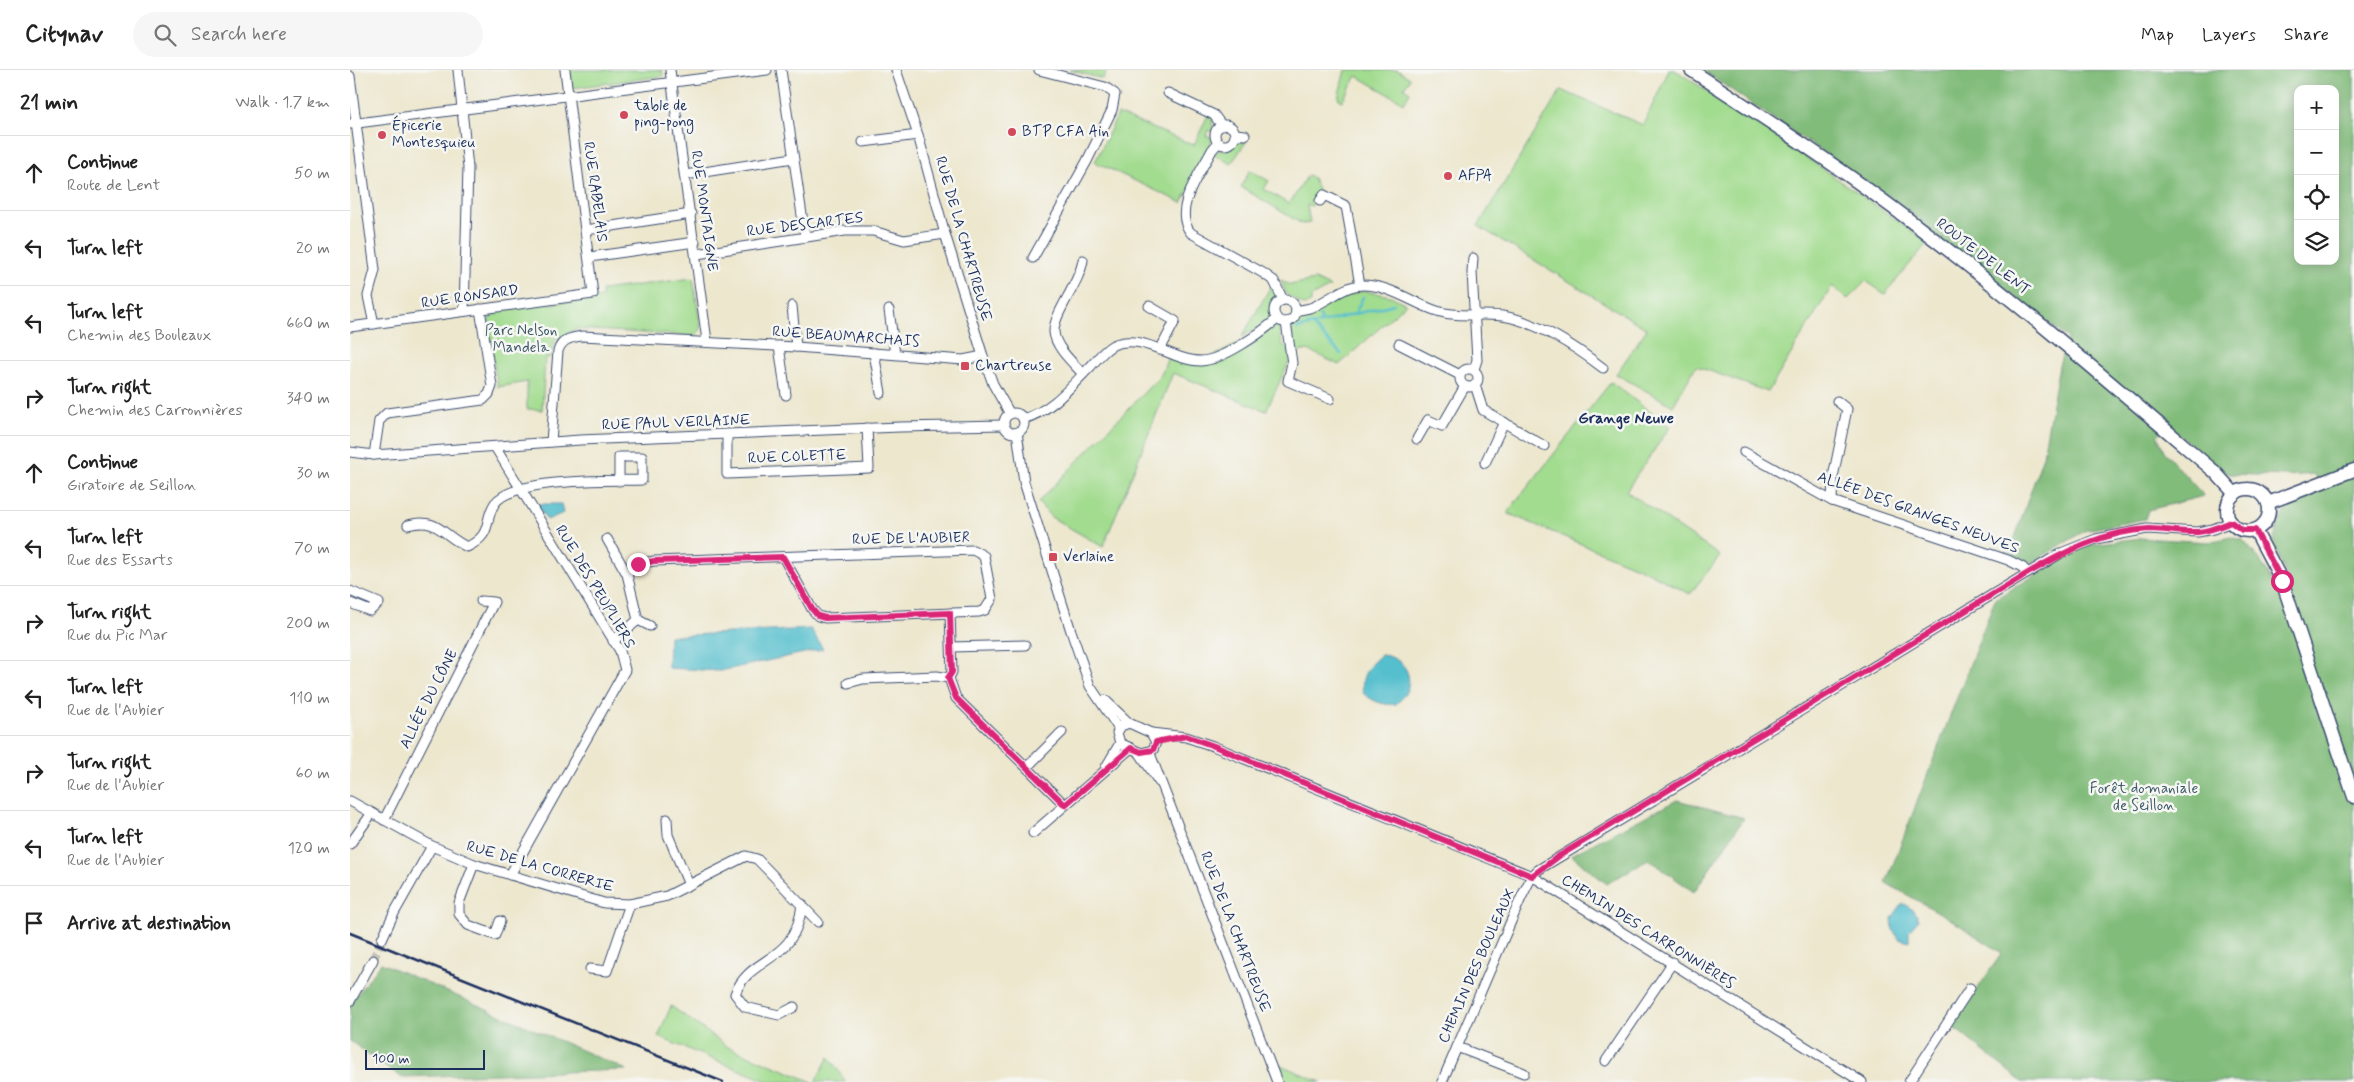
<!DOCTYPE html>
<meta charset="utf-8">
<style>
:root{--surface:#fff;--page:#f6f6f6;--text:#222;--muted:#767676;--line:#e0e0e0}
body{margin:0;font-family:Mynerve,sans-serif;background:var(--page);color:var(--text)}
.controls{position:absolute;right:15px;top:15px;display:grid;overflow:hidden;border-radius:10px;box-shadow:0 2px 12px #0003}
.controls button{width:45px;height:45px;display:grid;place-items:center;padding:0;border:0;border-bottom:1px solid var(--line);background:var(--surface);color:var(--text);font:25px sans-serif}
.scale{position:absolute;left:15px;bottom:12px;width:120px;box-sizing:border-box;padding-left:5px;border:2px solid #1b2f5e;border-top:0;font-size:14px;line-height:18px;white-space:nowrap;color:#1b2f5e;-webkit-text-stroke:4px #f6f6f2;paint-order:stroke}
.stop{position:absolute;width:15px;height:15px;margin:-11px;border:4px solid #db2777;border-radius:50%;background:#fff}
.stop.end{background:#db2777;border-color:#fff;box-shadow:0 1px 5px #0008}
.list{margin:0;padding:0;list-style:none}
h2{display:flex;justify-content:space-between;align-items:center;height:65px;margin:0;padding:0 20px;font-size:21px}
h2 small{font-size:16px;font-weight:400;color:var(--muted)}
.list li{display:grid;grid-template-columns:32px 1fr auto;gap:15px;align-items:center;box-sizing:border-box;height:75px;padding:0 20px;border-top:1px solid var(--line)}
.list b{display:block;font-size:19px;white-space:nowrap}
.list p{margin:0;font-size:16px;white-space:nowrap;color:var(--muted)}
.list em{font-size:16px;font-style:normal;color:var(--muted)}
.icon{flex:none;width:28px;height:28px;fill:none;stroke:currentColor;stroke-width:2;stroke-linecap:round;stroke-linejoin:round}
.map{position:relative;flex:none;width:2004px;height:1012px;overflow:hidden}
header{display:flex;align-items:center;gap:30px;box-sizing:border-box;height:70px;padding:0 25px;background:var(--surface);border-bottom:1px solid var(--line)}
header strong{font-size:24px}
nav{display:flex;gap:28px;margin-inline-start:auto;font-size:18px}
.search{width:350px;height:45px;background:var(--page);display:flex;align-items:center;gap:12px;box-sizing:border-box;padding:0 18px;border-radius:28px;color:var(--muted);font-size:19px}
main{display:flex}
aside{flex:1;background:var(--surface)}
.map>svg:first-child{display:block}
.green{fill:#a2dc8f;stroke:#5e8676}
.forest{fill:#81bc7a;stroke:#4e766c;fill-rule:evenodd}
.water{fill:#54bfce;stroke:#387796}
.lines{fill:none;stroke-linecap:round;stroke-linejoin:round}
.stream{stroke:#54bfce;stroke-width:2.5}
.street-tunnel{stroke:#c3c2b8;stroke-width:9;stroke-dasharray:9 4.5;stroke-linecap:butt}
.street-casing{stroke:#3a4b6f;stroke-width:11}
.secondary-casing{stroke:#3a4b6f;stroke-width:15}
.street{stroke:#fff;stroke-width:9}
.secondary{stroke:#fff;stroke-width:12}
.rail{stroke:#1b2f5e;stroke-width:2.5}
.route{stroke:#db2777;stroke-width:6}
.poi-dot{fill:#d1495b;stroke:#f6f6f2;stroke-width:2}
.labels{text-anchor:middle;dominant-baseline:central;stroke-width:5;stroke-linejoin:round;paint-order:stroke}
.poi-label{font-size:15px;fill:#1b2f5e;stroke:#f6f6f2;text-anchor:start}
.street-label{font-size:15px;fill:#1b2f5e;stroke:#f6f6f2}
.park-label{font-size:15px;fill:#3d5a6a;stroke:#f6f6f2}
.neighbourhood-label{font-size:16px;font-weight:bold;fill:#1b2f5e;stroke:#f6f6f2}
</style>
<header>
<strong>Citynav</strong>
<div class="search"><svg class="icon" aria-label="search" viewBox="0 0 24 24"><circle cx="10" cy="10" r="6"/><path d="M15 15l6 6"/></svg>Search here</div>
<nav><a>Map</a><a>Layers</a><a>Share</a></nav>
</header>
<main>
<aside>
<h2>21 min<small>Walk · 1.7 km</small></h2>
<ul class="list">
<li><svg class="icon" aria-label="ahead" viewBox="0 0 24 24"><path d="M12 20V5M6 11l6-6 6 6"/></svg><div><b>Continue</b><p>Route de Lent</p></div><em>50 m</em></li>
<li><svg class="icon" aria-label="left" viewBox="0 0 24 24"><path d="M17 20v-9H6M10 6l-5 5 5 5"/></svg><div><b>Turn left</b></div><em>20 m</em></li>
<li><svg class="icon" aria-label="left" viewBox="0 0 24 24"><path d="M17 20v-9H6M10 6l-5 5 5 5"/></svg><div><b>Turn left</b><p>Chemin des Bouleaux</p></div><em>660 m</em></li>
<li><svg class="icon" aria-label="right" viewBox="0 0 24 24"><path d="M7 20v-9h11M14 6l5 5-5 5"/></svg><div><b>Turn right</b><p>Chemin des Carronnières</p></div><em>340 m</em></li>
<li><svg class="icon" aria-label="ahead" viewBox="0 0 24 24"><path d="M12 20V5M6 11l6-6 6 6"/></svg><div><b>Continue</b><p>Giratoire de Seillon</p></div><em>30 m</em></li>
<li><svg class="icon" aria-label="left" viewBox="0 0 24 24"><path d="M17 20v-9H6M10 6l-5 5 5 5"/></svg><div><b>Turn left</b><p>Rue des Essarts</p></div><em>70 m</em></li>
<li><svg class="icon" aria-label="right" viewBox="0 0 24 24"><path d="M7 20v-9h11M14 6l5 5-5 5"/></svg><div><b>Turn right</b><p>Rue du Pic Mar</p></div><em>200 m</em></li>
<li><svg class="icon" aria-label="left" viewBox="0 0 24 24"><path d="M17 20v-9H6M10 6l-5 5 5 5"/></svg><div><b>Turn left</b><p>Rue de l'Aubier</p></div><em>110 m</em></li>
<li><svg class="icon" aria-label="right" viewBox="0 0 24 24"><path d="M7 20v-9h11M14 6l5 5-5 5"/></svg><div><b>Turn right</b><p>Rue de l'Aubier</p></div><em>60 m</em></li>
<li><svg class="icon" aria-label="left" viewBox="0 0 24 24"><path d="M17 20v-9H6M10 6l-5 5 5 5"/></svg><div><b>Turn left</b><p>Rue de l'Aubier</p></div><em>120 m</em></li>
<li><svg class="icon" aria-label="arrive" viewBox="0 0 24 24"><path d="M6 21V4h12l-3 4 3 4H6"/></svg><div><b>Arrive at destination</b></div></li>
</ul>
</aside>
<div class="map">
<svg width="2004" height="1012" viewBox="0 0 2004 1012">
<rect width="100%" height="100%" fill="#f6f6f2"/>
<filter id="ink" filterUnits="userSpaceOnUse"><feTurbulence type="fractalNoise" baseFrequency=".02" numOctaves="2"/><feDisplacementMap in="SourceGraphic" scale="10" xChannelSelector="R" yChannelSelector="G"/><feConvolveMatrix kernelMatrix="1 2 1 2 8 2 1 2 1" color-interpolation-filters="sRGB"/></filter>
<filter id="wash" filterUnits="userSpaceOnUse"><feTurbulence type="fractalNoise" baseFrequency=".0096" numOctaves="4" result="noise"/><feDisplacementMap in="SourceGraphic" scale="20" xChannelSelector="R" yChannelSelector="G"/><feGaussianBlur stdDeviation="1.12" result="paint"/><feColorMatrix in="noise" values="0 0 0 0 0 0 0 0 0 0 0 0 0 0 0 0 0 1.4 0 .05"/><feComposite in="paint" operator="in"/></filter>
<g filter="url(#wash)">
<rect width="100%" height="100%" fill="#ede7ce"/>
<g class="green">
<path d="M220,0H312L313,6L222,18Z"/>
<path d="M719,0H757L753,9Z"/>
<path d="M995,0H1047L1060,8L1054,18L1060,22L1054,33L1007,6L992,31L988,28Z"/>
<path d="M1319,0H1325L1430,69L1578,172L1535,224L1516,211L1498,229L1482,216L1418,322L1346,296L1323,336L1266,304L1297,259L1128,156L1211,20L1293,55Z"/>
<path d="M768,44L844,75L858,45L862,49L863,62L858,60L856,66L862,67L861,73L832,133L745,92Z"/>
<path d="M889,72H896L881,94L864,84L867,81L878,79Z"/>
<path d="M900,100L919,111L914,119L939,134L958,105L963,108L969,122L962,136L957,135L960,153L952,154L891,117Z"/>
<path d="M343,208L351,259L345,266L226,259L205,270L200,287L195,289L192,340L177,339V312L148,317L137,254L143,241L252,227V220Z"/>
<path d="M931,210L940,215L965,210L980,217L961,227V233L953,235L936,224Z"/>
<path d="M921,216L924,217L927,226L920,247L917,251L892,267Z"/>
<path d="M1013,221L1041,226L1056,234L989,295L958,280L945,283L941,256L953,246L963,244L985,230Z"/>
<path d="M927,253L933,276L938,277L940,290L916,341L823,303L753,477L701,447L688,432L811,305L818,287L829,292L847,295Z"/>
<path d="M1261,312L1320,357L1276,421L1370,486L1340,524L1296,501L1157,443Z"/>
<path d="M321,936L378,977L463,1012H419L308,967Z"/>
<path d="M479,987L496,1012H465Z"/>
<path d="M928,994L971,1012H935Z"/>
</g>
<g class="forest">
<path d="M1352,0H2004V1012H1672L1602,956L1652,883L1597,847L1536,813L1645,529L1736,475L1790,468L1859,472L1881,467L1893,470L1909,489L1930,523L1941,517L1923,473L1928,454L1937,437L1974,420L1964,404L1938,406L1879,404L1818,356L1807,365L1815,383L1854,426L1798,440L1795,449L1736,460L1678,495L1660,482L1693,386L1709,295L1718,268L1599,176L1554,137ZM1948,19H1985V191H1948Z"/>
<path d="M1327,730L1394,748L1344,822L1298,789L1257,814L1221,785Z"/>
<path d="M31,893L277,1000L51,1007L0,971V934Z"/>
</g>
<g class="water">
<path d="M187,434H211L213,443L197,450Z"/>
<path d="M461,559L473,579L370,601L318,598L319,566Z"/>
<path d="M1031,585C1059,587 1069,616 1046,634C1034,636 1022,631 1013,623C1010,606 1018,596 1031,585Z"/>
<path d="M1555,834L1567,844L1568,851L1559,861V872L1549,869L1543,860L1542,848L1551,835Z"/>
</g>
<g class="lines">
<g class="stream">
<path d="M1005,244L1013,227"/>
<path d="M970,246L972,252"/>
<path d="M962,255L991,284"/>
<path d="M947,259L1044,234"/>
</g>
</g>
</g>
<g filter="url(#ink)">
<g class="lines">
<path class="street-tunnel" d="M23,890L32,869"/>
<g class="street-casing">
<g id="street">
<path d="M108,0L118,98L114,241"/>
<path d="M320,0L357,271"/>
<path d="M431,0L455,166"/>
<path d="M546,0L568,65L595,164L633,286L643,314L660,344"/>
<path d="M0,6L25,200L18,226L24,254"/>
<path d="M818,23L864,45L872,56"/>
<path d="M0,54L417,0"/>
<circle cx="875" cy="65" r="10"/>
<path d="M885,64L895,65"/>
<path d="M513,72L568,65"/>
<path d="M868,73L862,80C851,102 821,140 841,163L913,203L924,211L933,230"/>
<path d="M335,105L443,88"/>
<path d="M970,131L974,125L996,136L1010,215"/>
<path d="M236,160L341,144"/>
<path d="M347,184L495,161H523L554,170L595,164"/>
<path d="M240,187L345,172"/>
<path d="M683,188L737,91L762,40L765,24L755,17L689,0"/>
<path d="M1123,188L1122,202L1127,290L1124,299"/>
<circle cx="935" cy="241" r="11"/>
<path d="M442,236L446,277"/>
<path d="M799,236L825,251L810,280"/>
<path d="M539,240L545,284"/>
<path d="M946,241C953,239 961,239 967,235C981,228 997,215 1012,215C1041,215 1062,233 1087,241C1108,248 1131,243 1152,246C1186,251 1226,277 1253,298"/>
<path d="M936,252L942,293L938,311L980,329"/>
<path d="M0,257L243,224L215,0"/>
<path d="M1049,274L1110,305"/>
<path d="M429,276L436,325"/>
<path d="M524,283L531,323"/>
<circle cx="1119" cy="308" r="9"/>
<path d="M733,304C723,293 705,277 704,262C703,244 730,213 733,190"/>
<path d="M1125,315L1133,340L1194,376"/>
<circle cx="664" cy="353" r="10"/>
<path d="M673,349C702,341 721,316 741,296C747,289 754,280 763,275C792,262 822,291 851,291C873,290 911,263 927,249"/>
<path d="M667,362L674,412L721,561L740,616L769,659"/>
<path d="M377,365V404L519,398L517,358"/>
<path d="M1067,369L1078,350L1092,356L1115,316"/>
<path d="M201,372L208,281C212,269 220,268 232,266L446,277L613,290L633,286"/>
<path d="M145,377L270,581L275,600L160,805"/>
<path d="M0,382L24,385L230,370L550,357L654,355"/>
<path d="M1394,382L1482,431L1658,490L1672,497L1678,503"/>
<path d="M24,385L29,351L37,343L133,330L139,324L142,316L130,239"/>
<path d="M1135,393L1154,352"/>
<path d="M1482,431L1483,407L1497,339L1487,331"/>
<path d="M58,455C88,447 92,465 117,477C144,464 133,451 145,433C165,407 261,411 292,410V387H269V411"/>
<path d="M257,469L277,504"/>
<path d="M0,521L29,533L20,541L0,533"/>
<path d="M600,543L602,602L599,608L606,628L715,735"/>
<path d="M288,550L300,556"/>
<path d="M263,571L288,550L277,504L288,494L304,491L623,480L634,486L642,529L635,540L629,542L475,548L468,546L462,539L433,487"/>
<path d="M602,577L675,575"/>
<path d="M498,613L513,609L587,606L599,608"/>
<path d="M755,630L779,653"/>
<path d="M779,653L801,663L806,672L803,680L791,683L770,673L767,663L771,656Z"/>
<path d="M801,663L836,667L863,676L1182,806L1512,1012"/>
<path d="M799,681L927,1012"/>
<path d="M789,682L809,712"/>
<path d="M677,697L712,662"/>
<path d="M756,697L770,673"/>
<path d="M0,731L82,776L124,794L254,833L280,834L317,826L396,786L407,789L468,852"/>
<path d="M317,749L318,765L339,815"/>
<path d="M34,750L144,532L131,531"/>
<path d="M683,763L781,678"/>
<path d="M0,774L22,743"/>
<path d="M124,794L109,833V844L118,855L145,865L150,851"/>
<path d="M32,869L43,845L82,776"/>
<path d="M240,899L257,901L280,834"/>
<path d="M0,931L23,890"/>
<path d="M444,937L429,945L395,937L385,924C400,884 446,895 452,834"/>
<path d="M1107,977L1174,1003"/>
<path d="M1256,991L1323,892"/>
<path d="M1092,1012L1171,828L1182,806L1188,800L1711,483L1746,469L1797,459L1848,462L1863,459L1881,452"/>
<path d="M1559,1012L1620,918"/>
</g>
</g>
<g class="secondary-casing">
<g id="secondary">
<path d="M1341,0C1419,51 1497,102 1571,159C1672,236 1768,319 1865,402L1885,424"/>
<circle cx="1898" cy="440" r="21"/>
<path d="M1918,433L2004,400"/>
<path d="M1905,460L1932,511L2004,727"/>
</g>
</g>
<use href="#street" class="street"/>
<use href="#secondary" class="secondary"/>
<path class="rail" d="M0,863L373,1012"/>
</g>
</g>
<g class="lines" filter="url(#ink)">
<path class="route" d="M288,494L304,491L433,487L462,539L468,546L475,548L600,543L602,602L598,608L606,628L715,735L781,678L791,682L803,680L806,672L836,666L864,676L1182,806L1209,786L1678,503C1715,482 1754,461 1799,459C1815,459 1832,463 1848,462C1860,461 1871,456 1881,452L1892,460H1905L1932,511"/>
</g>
<g class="poi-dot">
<circle cx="274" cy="45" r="5"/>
<circle cx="662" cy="62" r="5"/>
<circle cx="32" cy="65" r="5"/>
<circle cx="1098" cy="106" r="5"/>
<rect x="610" y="291" width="10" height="10" rx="2.5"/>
<rect x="698" y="482" width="10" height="10" rx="2.5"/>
</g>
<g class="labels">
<g class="poi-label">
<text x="284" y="36">table de<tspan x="284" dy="17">ping-pong</tspan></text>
<text x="42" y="56">Épicerie<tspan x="42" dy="17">Montesquieu</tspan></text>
<text x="672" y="62">BTP CFA Ain</text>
<text x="1108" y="106">AFPA</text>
<text x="625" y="296">Chartreuse</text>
<text x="713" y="487">Verlaine</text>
</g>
<g class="street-label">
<text transform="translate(245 122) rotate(82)">RUE RABELAIS</text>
<text transform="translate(354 141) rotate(82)">RUE MONTAIGNE</text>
<text transform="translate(455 155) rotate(-7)">RUE DESCARTES</text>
<text transform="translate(613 169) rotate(74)">RUE DE LA CHARTREUSE</text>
<text transform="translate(1633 187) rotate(38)">ROUTE DE LENT</text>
<text transform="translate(120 227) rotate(-8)">RUE RONSARD</text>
<text transform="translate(496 267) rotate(4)">RUE BEAUMARCHAIS</text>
<text transform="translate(326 353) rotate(-2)">RUE PAUL VERLAINE</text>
<text transform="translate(447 387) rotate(-2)">RUE COLETTE</text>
<text transform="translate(1568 443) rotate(20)">ALLÉE DES GRANGES NEUVES</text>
<text transform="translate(561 469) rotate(-1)">RUE DE L'AUBIER</text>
<text transform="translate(245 517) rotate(59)">RUE DES PEUPLIERS</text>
<text transform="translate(79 629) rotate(-63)">ALLÉE DU CÔNE</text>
<text transform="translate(190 797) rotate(16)">RUE DE LA CORRERIE</text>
<text transform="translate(885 862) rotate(69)">RUE DE LA CHARTREUSE</text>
<text transform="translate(1298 862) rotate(32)">CHEMIN DES CARRONNIÈRES</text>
<text transform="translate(1127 896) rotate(-66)">CHEMIN DES BOULEAUX</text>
</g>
<g class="park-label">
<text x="171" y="261">Parc Nelson<tspan x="171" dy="17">Mandela</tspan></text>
<text x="1794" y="719">Forêt domaniale<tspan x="1794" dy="17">de Seillon</tspan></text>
</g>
<g class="neighbourhood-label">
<text x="1276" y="348">Grange Neuve</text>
</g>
</g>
</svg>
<div class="controls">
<button>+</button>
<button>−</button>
<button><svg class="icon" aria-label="locate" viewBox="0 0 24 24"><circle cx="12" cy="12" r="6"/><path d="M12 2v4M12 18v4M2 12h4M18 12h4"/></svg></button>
<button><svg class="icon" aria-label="layers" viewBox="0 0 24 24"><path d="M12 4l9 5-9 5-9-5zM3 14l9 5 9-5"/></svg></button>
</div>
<div class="scale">100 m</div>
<div class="stop" style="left:1932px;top:511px"></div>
<div class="stop end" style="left:288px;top:494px"></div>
</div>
</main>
